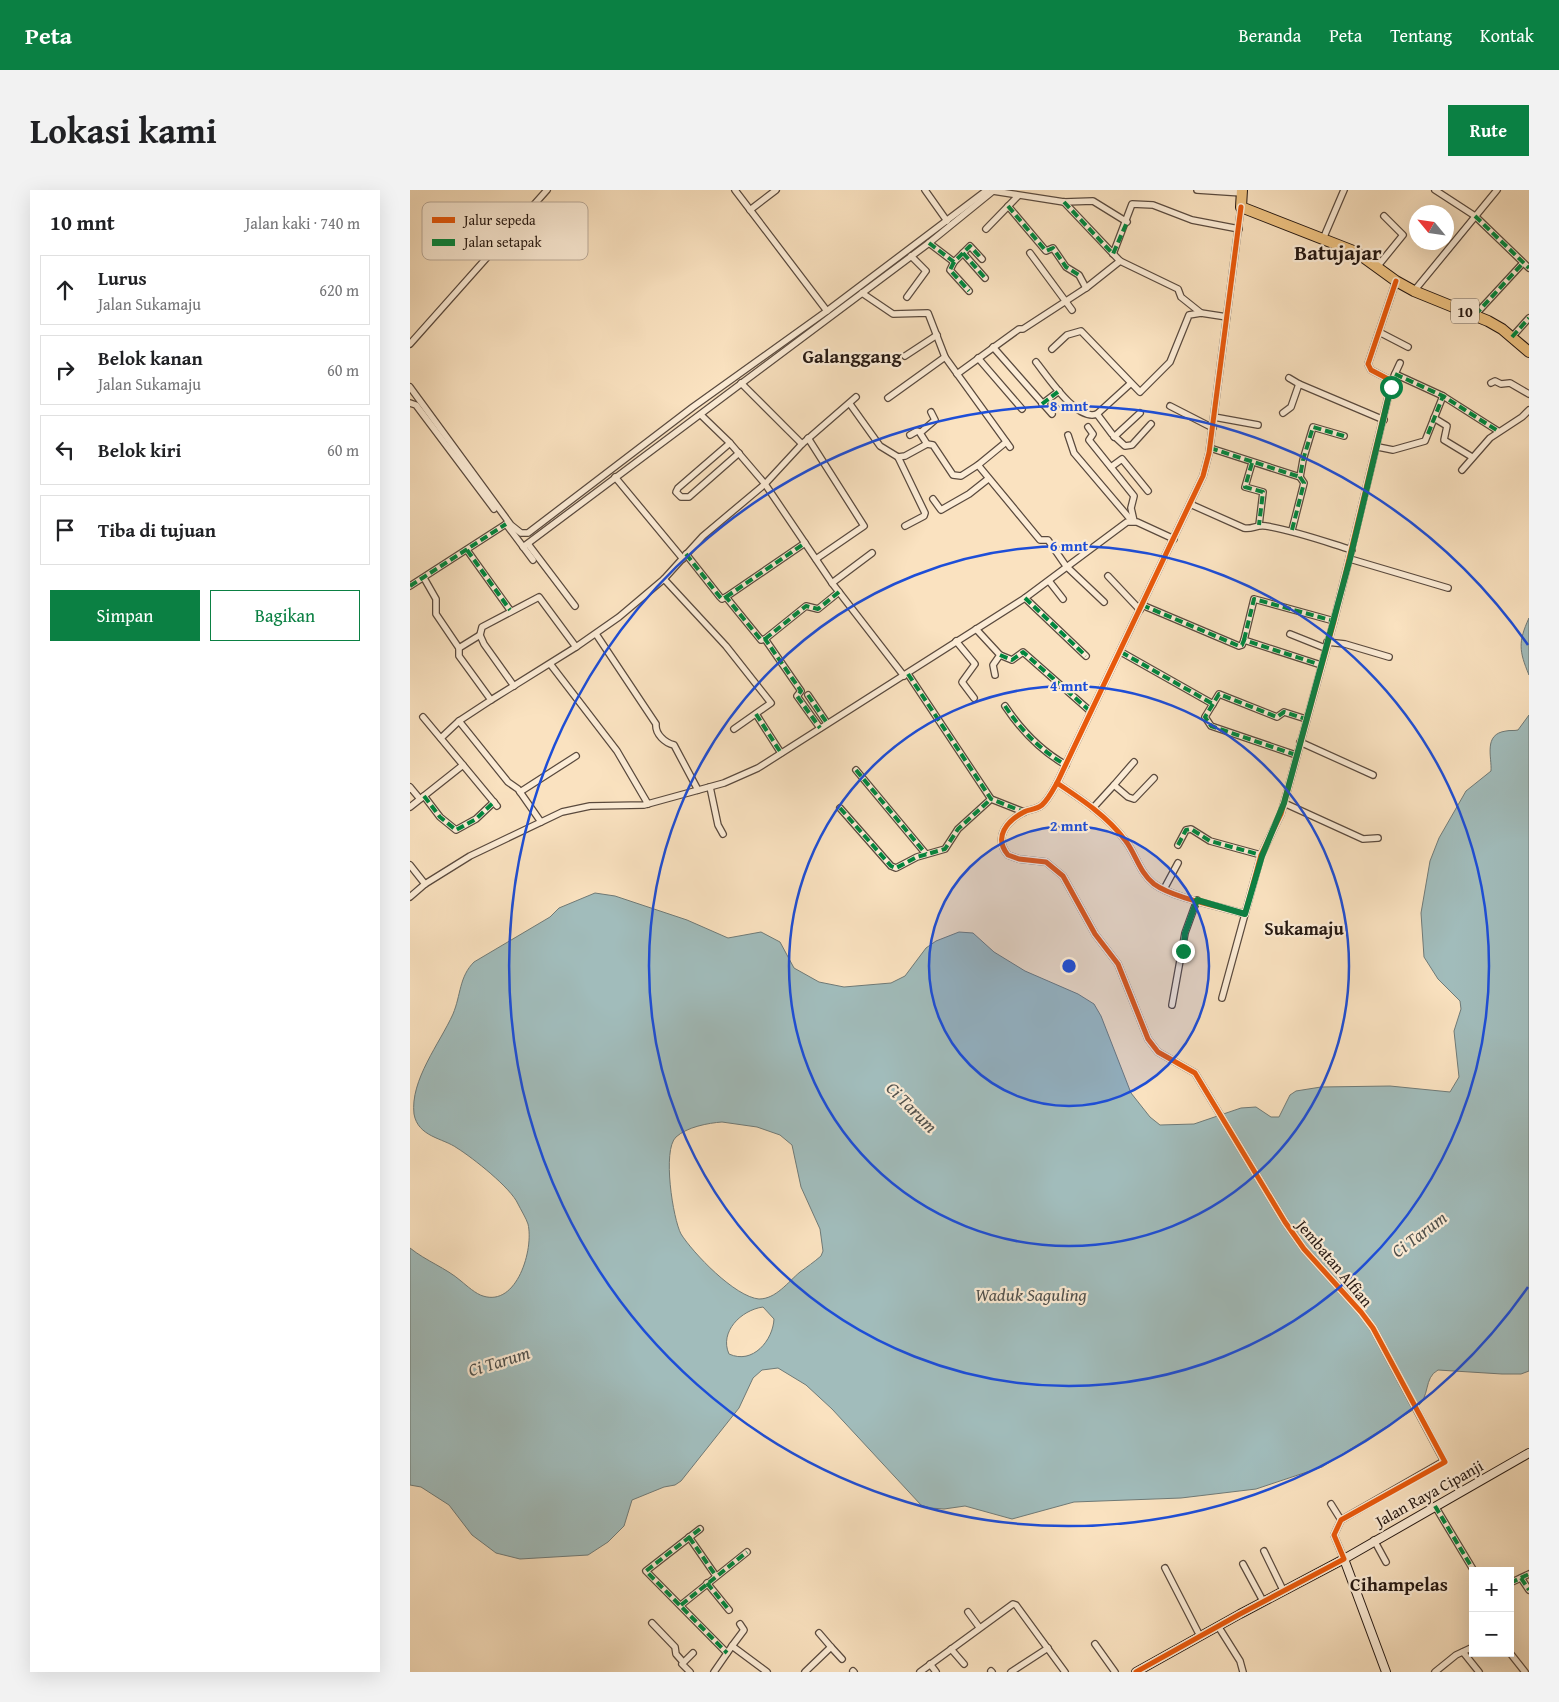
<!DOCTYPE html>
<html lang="id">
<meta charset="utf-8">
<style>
:root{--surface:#fff;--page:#f2f2f2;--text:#202124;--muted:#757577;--line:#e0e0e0;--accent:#0b8043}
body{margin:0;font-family:"Gentium Book Plus",serif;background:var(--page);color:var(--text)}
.controls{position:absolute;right:15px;bottom:15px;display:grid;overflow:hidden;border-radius:0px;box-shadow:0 5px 20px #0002}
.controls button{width:45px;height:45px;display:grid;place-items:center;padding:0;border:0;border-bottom:1px solid var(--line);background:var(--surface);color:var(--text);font:25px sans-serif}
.compass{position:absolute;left:999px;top:15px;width:45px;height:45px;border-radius:50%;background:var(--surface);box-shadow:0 5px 20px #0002;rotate:299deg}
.stop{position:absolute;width:15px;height:15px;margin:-11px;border:4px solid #0b8043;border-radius:50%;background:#fff}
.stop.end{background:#0b8043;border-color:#fff;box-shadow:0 1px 5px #0008}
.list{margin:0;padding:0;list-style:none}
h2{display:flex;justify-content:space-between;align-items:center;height:65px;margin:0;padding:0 20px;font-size:21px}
h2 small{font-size:16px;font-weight:400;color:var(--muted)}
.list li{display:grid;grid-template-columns:32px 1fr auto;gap:15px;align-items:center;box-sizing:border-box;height:70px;margin:0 10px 10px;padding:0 10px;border:1px solid var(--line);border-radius:0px}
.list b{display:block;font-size:19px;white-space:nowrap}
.list p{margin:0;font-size:16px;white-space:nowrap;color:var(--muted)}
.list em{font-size:16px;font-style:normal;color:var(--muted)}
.actions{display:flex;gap:10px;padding:15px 20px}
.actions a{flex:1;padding:11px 0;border:1px solid var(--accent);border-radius:0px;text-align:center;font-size:18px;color:var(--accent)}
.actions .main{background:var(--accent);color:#fff}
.icon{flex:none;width:28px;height:28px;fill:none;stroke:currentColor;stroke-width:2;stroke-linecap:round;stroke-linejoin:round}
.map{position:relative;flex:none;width:1119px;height:1482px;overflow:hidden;border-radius:0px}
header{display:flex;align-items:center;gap:30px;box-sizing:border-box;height:70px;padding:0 25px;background:var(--accent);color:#fff}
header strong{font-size:24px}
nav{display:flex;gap:28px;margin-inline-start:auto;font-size:18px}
.intro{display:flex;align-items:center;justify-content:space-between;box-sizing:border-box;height:120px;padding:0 30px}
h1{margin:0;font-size:35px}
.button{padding:12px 22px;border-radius:0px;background:var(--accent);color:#fff;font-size:18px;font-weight:700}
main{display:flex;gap:30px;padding:0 30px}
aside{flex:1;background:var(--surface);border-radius:0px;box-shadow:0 5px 20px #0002}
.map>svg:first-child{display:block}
.water{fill:#a1bcbb;stroke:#6f7a77;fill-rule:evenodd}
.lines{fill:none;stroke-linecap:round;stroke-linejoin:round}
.street-casing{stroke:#5a4a3e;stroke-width:8}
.secondary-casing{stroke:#251812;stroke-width:10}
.highway-casing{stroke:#251812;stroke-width:12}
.street{stroke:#fcecd6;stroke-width:5.5}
.secondary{stroke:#fcecd6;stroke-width:8}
.highway{stroke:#edc180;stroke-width:10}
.quiet{stroke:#00873e;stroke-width:4;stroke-dasharray:8 4;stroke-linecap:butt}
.cycleway-casing{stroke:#fcecd6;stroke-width:8}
.cycleway{stroke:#e8590c;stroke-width:5}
.route{stroke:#0b8043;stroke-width:6}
.ring{fill:none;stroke:#1d4ed8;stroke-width:2.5}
.labels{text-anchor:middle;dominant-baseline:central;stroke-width:4.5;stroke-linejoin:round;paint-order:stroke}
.shield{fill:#fcecd6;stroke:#66584d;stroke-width:1}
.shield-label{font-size:15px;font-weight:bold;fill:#251812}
.street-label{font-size:16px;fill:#251812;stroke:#fcecd6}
.neighbourhood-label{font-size:18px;font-weight:bold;fill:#251812;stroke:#fcecd6}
.water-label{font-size:18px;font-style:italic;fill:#50514d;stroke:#fcecd6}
.quarter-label{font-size:19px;font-weight:bold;fill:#251812;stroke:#fcecd6}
.district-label{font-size:21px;font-weight:bold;fill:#251812;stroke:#fcecd6}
.key{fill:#fcecd6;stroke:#bcac9b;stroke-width:1}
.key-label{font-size:14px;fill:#251812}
.centre{fill:#1d4ed8;stroke:#fcecd6;stroke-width:2.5}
.ring-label{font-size:15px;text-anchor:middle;font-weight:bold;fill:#1d4ed8;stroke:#fcecd6;stroke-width:4.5;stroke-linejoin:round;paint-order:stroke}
</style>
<header>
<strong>Peta</strong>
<nav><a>Beranda</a><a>Peta</a><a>Tentang</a><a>Kontak</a></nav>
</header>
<div class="intro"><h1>Lokasi kami</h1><a class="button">Rute</a></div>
<main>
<aside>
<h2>10 mnt<small>Jalan kaki · 740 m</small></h2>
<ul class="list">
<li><svg class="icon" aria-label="ahead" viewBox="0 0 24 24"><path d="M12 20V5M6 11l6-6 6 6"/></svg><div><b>Lurus</b><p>Jalan Sukamaju</p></div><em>620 m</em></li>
<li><svg class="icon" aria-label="right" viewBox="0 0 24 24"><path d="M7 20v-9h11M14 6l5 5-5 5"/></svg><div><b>Belok kanan</b><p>Jalan Sukamaju</p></div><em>60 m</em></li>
<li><svg class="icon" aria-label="left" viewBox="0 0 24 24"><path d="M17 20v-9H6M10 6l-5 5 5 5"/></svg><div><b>Belok kiri</b></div><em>60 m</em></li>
<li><svg class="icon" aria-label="arrive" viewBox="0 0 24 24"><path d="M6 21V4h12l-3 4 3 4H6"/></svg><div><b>Tiba di tujuan</b></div></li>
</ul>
<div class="actions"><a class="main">Simpan</a><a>Bagikan</a></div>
</aside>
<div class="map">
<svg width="1119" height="1482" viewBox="0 0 1119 1482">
<rect width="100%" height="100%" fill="#fae2c0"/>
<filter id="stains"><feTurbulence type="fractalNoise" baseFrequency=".004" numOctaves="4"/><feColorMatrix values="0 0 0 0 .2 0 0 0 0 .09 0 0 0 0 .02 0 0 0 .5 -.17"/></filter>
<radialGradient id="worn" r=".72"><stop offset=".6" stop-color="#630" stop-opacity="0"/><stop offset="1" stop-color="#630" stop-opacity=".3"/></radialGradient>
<g class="water">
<path d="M1119,428V485C1109,461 1108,452 1119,428Z"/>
<path d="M1119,525V1181L1111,1184H1092L1028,1180C1013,1188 1021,1207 1006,1218L912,1277L846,1299L771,1308L664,1312L602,1329L555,1316L534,1319L520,1318L511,1315L422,1219L396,1195L368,1178L352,1180L343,1188L329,1218L271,1291L265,1295L254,1297L222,1310L214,1336L198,1352L178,1365L110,1369L86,1363L62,1345L39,1315L11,1297L0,1295V1058C16,1071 36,1078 51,1091C57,1096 66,1104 73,1106C107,1117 124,1059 118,1034C116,1028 111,1020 108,1014C101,998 63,968 47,958C33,948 8,947 4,924C0,890 30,853 43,824C51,805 49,787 64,772L140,727L149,718L185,703L205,706L277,730L318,748L351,742L370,752L384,778L409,792L434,797L481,793L495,786L516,758L526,751L549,742L563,743L584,762L615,781L668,804L684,814L691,826L721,903L740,927L750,935L784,934L831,918L846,917L861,927H869L880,905L886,901L911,897L980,896L1040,902L1049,887L1044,841L1051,819L1050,811L1028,789L1014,767L1011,723L1020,671L1029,648L1056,601L1081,581C1082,567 1073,544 1096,541C1100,540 1104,541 1108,540ZM312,932L347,937L370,945L382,955L391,997L410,1039L413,1061L411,1066C404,1072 397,1077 390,1082C378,1092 366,1109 349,1109C325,1107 283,1063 271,1044C263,1029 252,960 266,947C277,937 298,933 312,932ZM353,1117L364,1129C363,1150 343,1175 319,1164C309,1142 331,1120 353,1117Z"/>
</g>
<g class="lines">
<g class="street-casing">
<g id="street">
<path d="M325,0L417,121"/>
<path d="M515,0L537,31"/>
<path d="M787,0L832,3"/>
<path d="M1025,0L1065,26L1119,78"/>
<path d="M654,12L710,71L768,99L771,107L791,123"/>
<path d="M598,16L636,61L643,58L656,77L669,85L676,98"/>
<path d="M831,17L799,263L793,286L647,593C643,600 638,610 632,615C626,620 619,619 614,622C597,631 583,647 598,665L609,669L636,672L653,686L685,744L708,774L738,849L748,862L785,883L875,1032L894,1059L951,1122L963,1138L1034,1271L931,1330L924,1345L934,1369"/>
<path d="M340,20L366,0"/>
<path d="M576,39L608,6"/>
<path d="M913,49L934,0"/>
<path d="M519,53L544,72L560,56L572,69"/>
<path d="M553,63L575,88"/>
<path d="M620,63L662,120"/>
<path d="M703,64L722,14L743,15L782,30L829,39"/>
<path d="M544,72L540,80L559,101"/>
<path d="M967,77L993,45L974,26"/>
<path d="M1004,101L1087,0"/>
<path d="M452,103L483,124L518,123L535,167L600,257"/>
<path d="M497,107L516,81L501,66"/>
<path d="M1065,125L1113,73"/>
<path d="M969,142L998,157"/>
<path d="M1102,147L1119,128"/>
<path d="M0,154L137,0"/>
<path d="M583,157L642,224"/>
<path d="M642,159L657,145L671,141L730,202L760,172L779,125L791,123L817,127"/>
<path d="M495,166L527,145"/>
<path d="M568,168L612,219"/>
<path d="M626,172C638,187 667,232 687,224L702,244L715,256L722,255L741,234"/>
<path d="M547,184L609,139H613L676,98L710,71"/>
<path d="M985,184L1033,206L1088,241"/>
<path d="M984,186L990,173"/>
<path d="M879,188L889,194"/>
<path d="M331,193L392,254"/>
<path d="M1081,193L1085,191L1091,194L1100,193L1119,204"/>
<path d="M0,197L101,335L111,343H118L283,217L417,121L577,0"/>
<path d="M478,208L535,167"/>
<path d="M0,213L6,215L84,319"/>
<path d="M440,214L470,256L488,267L515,323L514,326L495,336"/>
<path d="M632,214L649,201"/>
<path d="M760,216L803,238"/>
<path d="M521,222L525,230L510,243L517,254L523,255L543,285L551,286L568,275L630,350H638L656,376L694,412"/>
<path d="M873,223L881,217L889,194L974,230"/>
<path d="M687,224L720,194"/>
<path d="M291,225L320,253L355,294L422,393L494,486"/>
<path d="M804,227L848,235"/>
<path d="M1024,228L1037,236L1034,250L1062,267"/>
<path d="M678,237L683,244L679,250L724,306L721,318L724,331"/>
<path d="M500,245L507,241L510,242"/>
<path d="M658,245L664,263L721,330"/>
<path d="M704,247L730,223"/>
<path d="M398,248L454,336L406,369"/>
<path d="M320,253L268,298L266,302L271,307H279L329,263"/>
<path d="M968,257L983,260L1015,251L1033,206"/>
<path d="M800,258L890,287"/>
<path d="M488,267L495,266L517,254"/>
<path d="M842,273L835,297L853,302L849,335"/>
<path d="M568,275L596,252"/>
<path d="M701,277L712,269L738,301"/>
<path d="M1052,280L1080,248L1112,227L1119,220"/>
<path d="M205,287L273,369"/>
<path d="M523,309L531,320L559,304L578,289"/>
<path d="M780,314L834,338C842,340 847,334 856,336C886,341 913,351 942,360"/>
<path d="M96,334L123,370"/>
<path d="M882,340L894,293L890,287L893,270L903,237L934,246"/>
<path d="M118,354L165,416"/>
<path d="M113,357L519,53L583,1L654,12L683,11L717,32"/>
<path d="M57,360L100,420"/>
<path d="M276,364L310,407L312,409L316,407L351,450L355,449L391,501L387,506L410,538"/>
<path d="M940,369L1038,398"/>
<path d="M698,386L730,420"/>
<path d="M14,388L26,409V424L49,458V466L81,510L49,531L98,592L108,599L131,632"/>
<path d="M254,389L316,456L361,513L324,539"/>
<path d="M639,391L653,409"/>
<path d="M422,393L462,363"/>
<path d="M0,396L96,334"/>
<path d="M316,407L395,353"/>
<path d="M615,408L676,466"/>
<path d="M732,415L829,456L832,455L834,450L911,475"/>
<path d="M566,439L590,465L602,470L613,462L680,521"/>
<path d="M186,444L246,534C245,544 255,553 264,555L288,600"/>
<path d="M880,444L915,458"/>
<path d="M70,445L74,454L104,496"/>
<path d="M355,449L396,416L408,419L429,402"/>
<path d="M834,450L844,409L924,431"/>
<path d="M546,451L565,474L552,492L564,508"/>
<path d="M917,452L935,454L979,467"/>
<path d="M49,458L70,445L72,437L129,407L166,457L209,427L254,389L293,346L355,294L392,254L446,207"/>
<path d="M711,462L803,514"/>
<path d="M141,475L207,561L238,614"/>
<path d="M498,484L581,609L614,622"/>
<path d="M585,485L583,475L590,465"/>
<path d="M398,505L417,533"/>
<path d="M81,510L166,457"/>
<path d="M595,516C611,540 631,561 656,575"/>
<path d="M346,524L371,563"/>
<path d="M13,527L53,575"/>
<path d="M31,548L49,531"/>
<path d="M890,552L963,585"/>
<path d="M886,565L801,536L795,527L809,504L867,527L874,522L896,529"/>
<path d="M446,580L516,664"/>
<path d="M647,593C671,609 697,626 715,650C726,664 729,682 744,694C763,708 812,717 835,724L851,665L871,624L924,431L982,191L961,180L958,174L986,91"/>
<path d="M704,595L724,572"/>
<path d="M0,597L10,609"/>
<path d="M300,597L308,635L313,644"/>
<path d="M110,602L166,566"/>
<path d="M14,606L30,627L46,640L66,629L84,612"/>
<path d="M874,613L953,649L968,648"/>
<path d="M0,617L53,575L87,616"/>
<path d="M430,618L481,676L486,678L507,667L535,659L548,639L581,609"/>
<path d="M683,618L704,595L718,607L724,609L744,588"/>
<path d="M768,655L776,640L781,639L800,651L851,665"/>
<path d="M0,675L15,694"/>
<path d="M754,699L768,673"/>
<path d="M0,707L15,694L60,666L152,622L180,616L234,615L314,593L348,578L615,408L717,332H727L764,349"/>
<path d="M812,808L835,724"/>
<path d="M762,815L775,743L787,710"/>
<path d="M921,1314L931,1330"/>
<path d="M1025,1316L1064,1381"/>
<path d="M290,1339L236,1381L317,1463"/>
<path d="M279,1347L306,1386"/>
<path d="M964,1350L976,1372"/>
<path d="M854,1361L873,1400"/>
<path d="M833,1374L853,1411"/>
<path d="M755,1378L790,1446"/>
<path d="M1111,1388L1119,1400"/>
<path d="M297,1393L319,1420"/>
<path d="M1100,1393L1119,1384"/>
<path d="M271,1415L337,1362"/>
<path d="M558,1422L569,1437"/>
<path d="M242,1433L265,1457L266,1464L273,1472"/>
<path d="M808,1436L830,1471L833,1482"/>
<path d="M409,1443L421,1457"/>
<path d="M685,1454L705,1482"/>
<path d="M322,1456L334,1440L330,1434"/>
<path d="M541,1459L554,1474"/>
<path d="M1053,1462L1069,1482"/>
<path d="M1100,1463L1115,1482"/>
<path d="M520,1474L526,1482"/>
<path d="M443,1481L444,1482"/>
<path d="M581,1481L582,1482"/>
<path d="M280,1482L272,1474L283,1463"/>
<path d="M304,1482L322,1456L357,1482"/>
<path d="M395,1482L421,1457L432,1469"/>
<path d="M510,1482L603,1414L606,1415L655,1482"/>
<path d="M601,1482L638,1458"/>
<path d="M1025,1482L1046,1465L1063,1457"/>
</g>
</g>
<g class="secondary-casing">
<g id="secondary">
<path d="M934,1369L976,1482"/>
<path d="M726,1482L830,1424L934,1369L1119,1263"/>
</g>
</g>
<g class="highway-casing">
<path id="highway" d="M832,0L831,17L946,62L986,91L1004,101L1078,131L1092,139L1119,162"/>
</g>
<use href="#street" class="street"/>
<use href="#secondary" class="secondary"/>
<use href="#highway" class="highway"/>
<g class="quiet">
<path d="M654,12L703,64L717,32"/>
<path d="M598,16L636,61L643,58L656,77L669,85"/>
<path d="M1065,26L1119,78"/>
<path d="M519,53L544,72L560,56L572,69"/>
<path d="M553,63L575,88"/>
<path d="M544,72L540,80L559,101"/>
<path d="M1065,125L1113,73"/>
<path d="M1102,147L1119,128"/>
<path d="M985,184L1033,206L1088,241"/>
<path d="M632,214L649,201"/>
<path d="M1018,244L1033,206"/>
<path d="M800,258L890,287"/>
<path d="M842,273L835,297L853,302L849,335"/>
<path d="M882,340L894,293L890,287L893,270L903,237L934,246"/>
<path d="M57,360L100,420"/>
<path d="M276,364L310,407L312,409L316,407L351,450L355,449L391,501L387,506L410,538"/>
<path d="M0,396L96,334"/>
<path d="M316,407L395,353"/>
<path d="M615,408L676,466"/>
<path d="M732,415L829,456L832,455L834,450L911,475"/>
<path d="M355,449L396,416L408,419L429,402"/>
<path d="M834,450L844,409L924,431"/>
<path d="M711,462L803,514"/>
<path d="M590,465L602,470L613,462L680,521"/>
<path d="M498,484L581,609L614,622"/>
<path d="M398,505L417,533"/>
<path d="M595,516C611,540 631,561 656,575"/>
<path d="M346,524L371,563"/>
<path d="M886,565L801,536L795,527L809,504L867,527L874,522L896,529"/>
<path d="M446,580L516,664"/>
<path d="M14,606L30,627L46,640L66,629L84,612"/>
<path d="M430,618L481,676L486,678L507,667L535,659L548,639L581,609"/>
<path d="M768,655L776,640L781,639L800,651L851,665"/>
<path d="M1025,1316L1064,1381"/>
<path d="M290,1339L236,1381L317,1463"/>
<path d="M279,1347L306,1386"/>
<path d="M1111,1388L1119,1400"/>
<path d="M297,1393L319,1420"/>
<path d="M1100,1393L1119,1384"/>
<path d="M271,1415L337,1362"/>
</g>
<g class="cycleway-casing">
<g id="cycleway">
<path d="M647,593C671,609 697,626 715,650C726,664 729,682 744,694C763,708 812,717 835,724L851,665L871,624L924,431L982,191L961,180L958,174L986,91"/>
<path d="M726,1482L830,1424L934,1369L924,1345L931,1330L1035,1272L963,1138L951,1122L894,1059L875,1032L785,883L748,862L738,849L708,774L685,744L653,686L636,672L609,669L598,665C583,647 597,631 614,622C619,619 626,620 632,615C638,610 643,600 647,593L793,286L799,263L831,17"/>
</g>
</g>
<use href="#cycleway" class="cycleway"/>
</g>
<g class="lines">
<path class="route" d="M773,761L775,743L787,710L835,724L852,666L874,613L940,369L981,197"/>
</g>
<circle cx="659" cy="776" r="140" fill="#1d4ed8" fill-opacity=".12"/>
<g class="ring">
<circle cx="659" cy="776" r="140"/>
<circle cx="659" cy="776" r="280"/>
<circle cx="659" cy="776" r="420"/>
<path d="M1118 1097A560 560 0 1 1 1118 455"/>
</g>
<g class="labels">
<rect class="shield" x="1041" y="108.5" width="28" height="25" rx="4"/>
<g class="shield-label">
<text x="1055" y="121">10</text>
</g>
<g class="street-label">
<text transform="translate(925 1073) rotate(50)">Jembatan Alfian</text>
<text transform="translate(1019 1303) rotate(-29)">Jalan Raya Cipanji</text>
</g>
<g class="neighbourhood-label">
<text x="894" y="738">Sukamaju</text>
</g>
<g class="water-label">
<text transform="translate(502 917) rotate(45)">Ci Tarum</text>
<text transform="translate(1009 1044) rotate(-37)">Ci Tarum</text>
<text x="621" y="1104">Waduk Saguling</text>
<text transform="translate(89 1171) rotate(-17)">Ci Tarum</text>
</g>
<g class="quarter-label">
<text x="442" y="166">Galanggang</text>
<text x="989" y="1394">Cihampelas</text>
</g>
<g class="district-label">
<text x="928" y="62">Batujajar</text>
</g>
</g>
<rect x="12" y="12" width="166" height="58" rx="8" class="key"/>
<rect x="22" y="27" width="23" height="6" fill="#e8590c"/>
<rect x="22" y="49" width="23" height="7" fill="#00873e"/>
<g class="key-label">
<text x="54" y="35">Jalur sepeda</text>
<text x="54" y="57">Jalan setapak</text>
</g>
<circle cx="659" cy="776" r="8" class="centre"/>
<g class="ring-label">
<text x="659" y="221">8 mnt</text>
<text x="659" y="361">6 mnt</text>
<text x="659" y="501">4 mnt</text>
<text x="659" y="641">2 mnt</text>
</g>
<rect width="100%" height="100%" filter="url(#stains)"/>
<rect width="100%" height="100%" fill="url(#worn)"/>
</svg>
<div class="controls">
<button>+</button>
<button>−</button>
</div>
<svg class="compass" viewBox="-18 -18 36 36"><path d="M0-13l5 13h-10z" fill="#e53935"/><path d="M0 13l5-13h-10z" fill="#757577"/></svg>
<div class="stop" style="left:981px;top:197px"></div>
<div class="stop end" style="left:773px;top:761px"></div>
</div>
</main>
